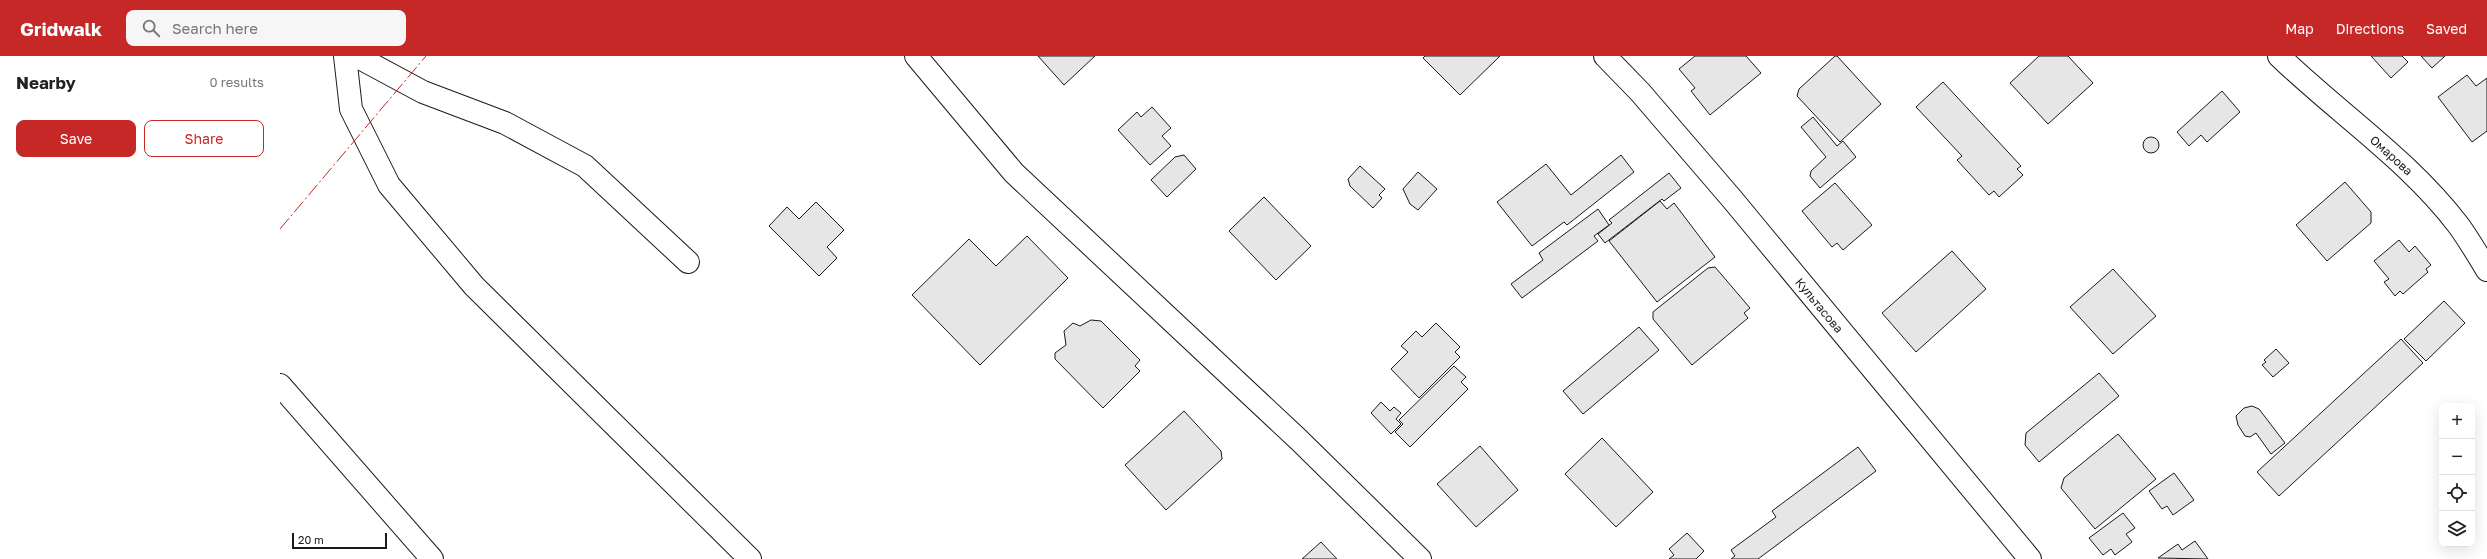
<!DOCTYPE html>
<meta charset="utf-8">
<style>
:root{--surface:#fff;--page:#f6f6f6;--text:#222;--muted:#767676;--line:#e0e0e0;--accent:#c62828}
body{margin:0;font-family:"Golos Text",sans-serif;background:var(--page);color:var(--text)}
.controls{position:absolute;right:12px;bottom:12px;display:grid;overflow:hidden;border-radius:8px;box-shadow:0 4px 16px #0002}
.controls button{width:36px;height:36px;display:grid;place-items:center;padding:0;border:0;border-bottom:1px solid var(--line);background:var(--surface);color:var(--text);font:20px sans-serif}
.scale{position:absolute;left:12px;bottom:10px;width:95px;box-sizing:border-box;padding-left:4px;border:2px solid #1a1a1a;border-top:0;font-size:11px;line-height:14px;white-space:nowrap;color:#1a1a1a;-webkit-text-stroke:3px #fff;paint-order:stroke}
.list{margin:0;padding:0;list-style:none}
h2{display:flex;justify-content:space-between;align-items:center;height:52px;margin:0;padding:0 16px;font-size:17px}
h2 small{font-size:13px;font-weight:400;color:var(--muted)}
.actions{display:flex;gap:8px;padding:12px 16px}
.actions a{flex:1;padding:9px 0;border:1px solid var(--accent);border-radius:8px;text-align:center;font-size:14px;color:var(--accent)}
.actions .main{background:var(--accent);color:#fff}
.icon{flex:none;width:22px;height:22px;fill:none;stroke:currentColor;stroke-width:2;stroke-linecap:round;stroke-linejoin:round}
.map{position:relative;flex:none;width:2207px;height:503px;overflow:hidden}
header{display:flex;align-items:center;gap:24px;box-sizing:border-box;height:56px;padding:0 20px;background:var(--accent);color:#fff}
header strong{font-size:19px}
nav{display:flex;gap:22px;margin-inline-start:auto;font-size:14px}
.search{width:280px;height:36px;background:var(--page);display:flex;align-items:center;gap:10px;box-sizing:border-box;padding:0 14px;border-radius:8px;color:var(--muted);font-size:15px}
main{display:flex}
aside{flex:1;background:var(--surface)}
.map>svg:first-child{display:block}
.building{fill:#e6e6e6;stroke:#1a1a1a}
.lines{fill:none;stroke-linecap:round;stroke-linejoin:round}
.minor-casing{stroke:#1a1a1a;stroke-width:24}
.minor{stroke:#fff;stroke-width:22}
.power{stroke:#c62828;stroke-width:1;stroke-dasharray:14 3 2 3;stroke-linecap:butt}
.labels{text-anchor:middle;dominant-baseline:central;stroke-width:3;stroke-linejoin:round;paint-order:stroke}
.street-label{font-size:12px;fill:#1a1a1a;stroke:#fff}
</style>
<header>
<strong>Gridwalk</strong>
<div class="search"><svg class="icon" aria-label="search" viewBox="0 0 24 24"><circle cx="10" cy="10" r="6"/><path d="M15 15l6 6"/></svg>Search here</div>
<nav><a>Map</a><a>Directions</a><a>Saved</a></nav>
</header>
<main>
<aside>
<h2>Nearby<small>0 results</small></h2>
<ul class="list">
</ul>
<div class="actions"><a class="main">Save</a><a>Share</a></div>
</aside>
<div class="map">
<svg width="2207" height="503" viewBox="0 0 2207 503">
<rect width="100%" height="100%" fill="#fff"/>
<g class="building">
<path d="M758,0H815L784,29Z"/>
<path d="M1145,0H1220L1180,39L1143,2Z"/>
<path d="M1415,0H1466L1481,17L1430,59L1411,35L1415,32L1399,13Z"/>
<path d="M1555,0H1557L1601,48L1560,86L1517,40L1519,33Z"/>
<path d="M1759,0H1788L1813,27L1768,68L1730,27Z"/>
<path d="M2091,0H2122L2128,6L2111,22Z"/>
<path d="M2141,0H2165L2152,12Z"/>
<path d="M2187,19L2196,30L2207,22V75L2192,86L2158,41Z"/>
<path d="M1663,26L1741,110L1737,113L1743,119L1719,141L1714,135L1709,139L1677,104L1682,100L1636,51Z"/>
<path d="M1942,35L1960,56L1927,86L1921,79L1909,90L1897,76Z"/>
<path d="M872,51L891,72L882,80L891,90L870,109L838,74L857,56L861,61Z"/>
<path d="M1533,61L1557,90L1563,85L1576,101L1540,132L1530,120L1531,115L1546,101L1521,71Z"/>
<circle cx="1871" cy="89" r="8"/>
<path d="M904,99L916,113L887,141L871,124L895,101Z"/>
<path d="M1341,99L1354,116L1287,169L1284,166L1252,190L1217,146L1266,108L1291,139Z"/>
<path d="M1080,110L1105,133L1099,139L1102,142L1093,152L1070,130L1068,123Z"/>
<path d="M1138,116L1157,133L1138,154L1130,148L1123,133Z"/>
<path d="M1389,117L1401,132L1384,145L1382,143L1325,187L1318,178L1332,167L1329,164Z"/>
<path d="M2065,126L2091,156V167L2047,205L2016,169Z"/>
<path d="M1555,127L1592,169L1563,194L1557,187L1552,191L1522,155Z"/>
<path d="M984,141L1031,190L996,224L949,175Z"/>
<path d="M1380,145L1387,153L1394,147L1435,201L1377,246L1329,185Z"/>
<path d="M536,146L564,174L547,191L557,202L539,220L489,170L507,151L519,163Z"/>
<path d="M1318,153L1329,169L1314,180L1318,185L1242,242L1231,228L1263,204L1259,197Z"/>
<path d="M747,180L788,222L700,309L632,239L689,183L716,210Z"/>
<path d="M2119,184L2129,196L2135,190L2151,209L2146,213L2148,216L2123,238L2120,235L2115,240L2104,226L2109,223L2094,205Z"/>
<path d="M1672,195L1706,233L1636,296L1602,257Z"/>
<path d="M1435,211L1470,252L1464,257L1468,262L1412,309L1373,263V256L1428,212Z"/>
<path d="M1833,213L1876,260L1833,298L1790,251Z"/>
<path d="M2164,245L2185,267L2146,305L2124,283Z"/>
<path d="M811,264L821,265L860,304L855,310L860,315L823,352L775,303V297L786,289L784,275L793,267L800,270Z"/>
<path d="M1156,267L1180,291L1175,296L1180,301L1139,342L1111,313L1128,296L1121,290L1136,275L1142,281Z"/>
<path d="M1359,271L1379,294L1303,358L1283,335Z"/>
<path d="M2121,283L2143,307L1999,440L1977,416Z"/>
<path d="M1996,293L2009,307L1993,321L1982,309L1986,306L1984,304Z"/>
<path d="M1174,310L1186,321L1181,326L1188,333L1130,391L1115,376L1123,368L1119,364Z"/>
<path d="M1819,317L1839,340L1759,406L1745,389L1746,377Z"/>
<path d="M1101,346L1110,355L1114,351L1121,357L1116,363L1121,368L1111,378L1091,357Z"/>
<path d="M1972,350L1979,353L2005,387L1991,398L1976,377L1970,381L1965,380L1958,369L1956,360L1964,352Z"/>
<path d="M904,355L941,395L942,403L886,454L845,409Z"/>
<path d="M1838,378L1876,423L1815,473L1781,432L1784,422Z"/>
<path d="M1322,382L1373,436L1336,471L1285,418Z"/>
<path d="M1200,390L1238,434L1196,471L1157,428Z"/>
<path d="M1578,391L1596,415L1478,503H1451L1455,500L1451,494L1496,461L1492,455Z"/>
<path d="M1894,417L1914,444L1893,459L1887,450L1882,453L1869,435Z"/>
<path d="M1843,457L1855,472L1846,478L1852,486L1835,499L1831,493L1823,499L1809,482Z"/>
<path d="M1407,477L1424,495L1416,503H1389L1394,499L1389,493Z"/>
<path d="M1915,485L1928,503L1878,502L1898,488L1902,494Z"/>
<path d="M1041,486L1057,503H1022Z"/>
</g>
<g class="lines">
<g class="minor-casing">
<g id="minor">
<path d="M65,0L71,53L109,129L194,230L470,503"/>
<path d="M76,0L143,36L225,67L305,110L408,206"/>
<path d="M636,0L734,117L1019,384L1140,503"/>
<path id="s1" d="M1325,0L1360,36L1452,143L1750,503"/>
<path id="s2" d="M1999,0C2058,57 2129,104 2179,170C2189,184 2198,199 2207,214"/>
<path d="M0,329L152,503"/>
</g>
</g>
<use href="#minor" class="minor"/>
<path class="power" d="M0,173L146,0"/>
</g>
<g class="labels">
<g class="street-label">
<text stroke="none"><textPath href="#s2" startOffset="150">Омарова</textPath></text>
<text stroke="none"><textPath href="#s1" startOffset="329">Культасова</textPath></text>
</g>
</g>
</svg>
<div class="controls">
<button>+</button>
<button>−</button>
<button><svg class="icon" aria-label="locate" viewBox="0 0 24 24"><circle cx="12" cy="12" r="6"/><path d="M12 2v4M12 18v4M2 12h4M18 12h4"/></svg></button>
<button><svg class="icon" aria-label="layers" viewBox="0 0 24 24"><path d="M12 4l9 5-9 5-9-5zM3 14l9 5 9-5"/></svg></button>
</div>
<div class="scale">20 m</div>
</div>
</main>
